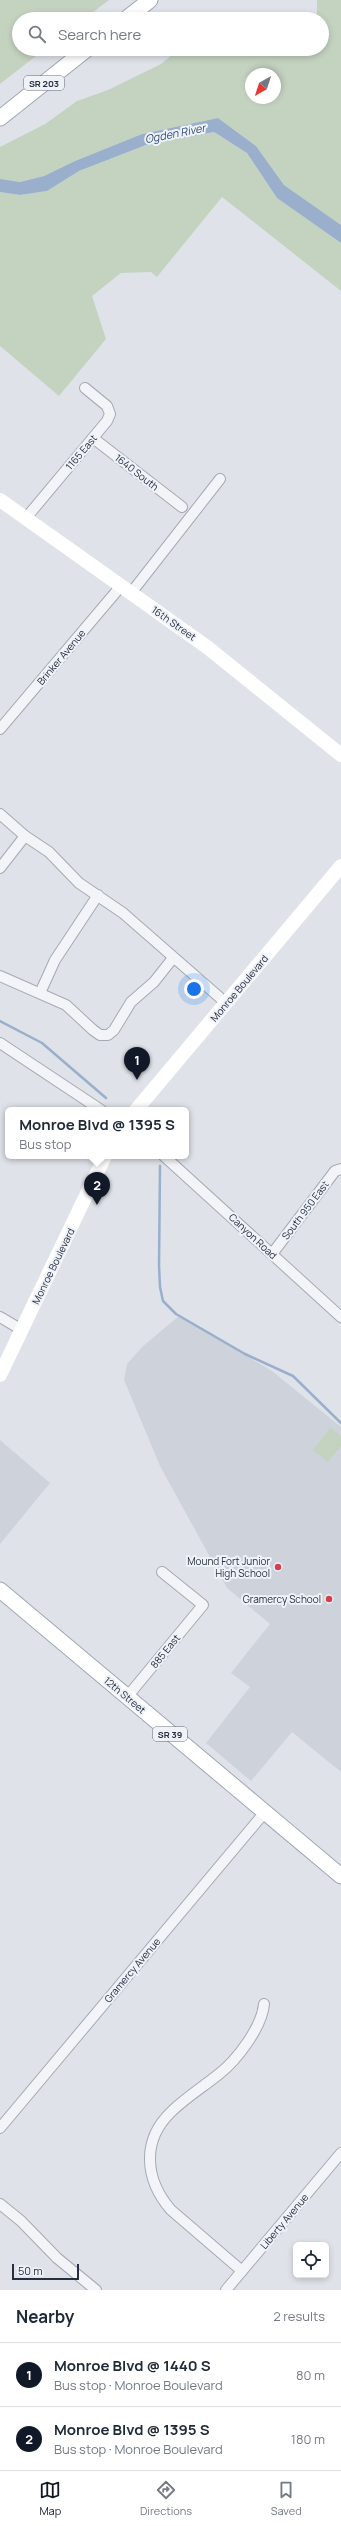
<!DOCTYPE html>
<meta charset="utf-8">
<style>
:root{--surface:#fff;--page:#f2f2f3;--text:#1f2937;--muted:#747a83;--line:#e0e1e3;--accent:#111827}
body{margin:0;font-family:Manrope,sans-serif;background:var(--page);color:var(--text)}
.controls{position:absolute;right:12px;bottom:12px;display:grid;overflow:hidden;border-radius:6px;box-shadow:0 2px 6px #0003}
.controls button{width:36px;height:36px;display:grid;place-items:center;padding:0;border:0;border-bottom:1px solid var(--line);background:var(--surface);color:var(--text);font:20px sans-serif}
.compass{position:absolute;left:245px;top:68px;width:36px;height:36px;border-radius:50%;background:var(--surface);box-shadow:0 2px 6px #0003;rotate:219deg}
.scale{position:absolute;left:12px;bottom:10px;width:67px;box-sizing:border-box;padding-left:4px;border:2px solid #273041;border-top:0;font-size:11px;line-height:14px;white-space:nowrap;color:#273041;-webkit-text-stroke:3px #eff2f7;paint-order:stroke}
.you{position:absolute;left:194px;top:989px;width:14px;height:14px;margin:-10px;border:3px solid #fff;border-radius:50%;background:#1a73e8;box-shadow:0 0 0 6px #1a73e833}
.badge{display:grid;place-items:center;width:26px;height:26px;border-radius:50%;background:var(--accent);color:#fff;font-size:13px;font-weight:700}
.pin{position:absolute;translate:-50% -33px;filter:drop-shadow(0 1px 2px #0008)}
.pin::after{content:'';position:absolute;top:21px;width:14px;height:12px;background:inherit;clip-path:polygon(0 0,100% 0,50% 100%)}
.popup{position:absolute;left:5px;top:1107px;width:184px;height:52px;box-sizing:border-box;display:grid;place-content:center;border-radius:6px;background:var(--surface);filter:drop-shadow(0 1px 3px #0005);font-size:13px;white-space:nowrap;color:var(--muted)}
.popup b{font-size:15px;color:var(--text)}
.popup::after{content:'';position:absolute;left:50%;top:100%;margin-left:-8px;border:8px solid transparent;border-top-color:var(--surface)}
.list{margin:0;padding:0;list-style:none}
h2{display:flex;justify-content:space-between;align-items:center;height:52px;margin:0;padding:0 16px;font-size:17px}
h2 small{font-size:13px;font-weight:400;color:var(--muted)}
.list li{display:grid;grid-template-columns:26px 1fr auto;gap:12px;align-items:center;box-sizing:border-box;height:64px;padding:0 16px;border-top:1px solid var(--line)}
.list b{display:block;font-size:15px;white-space:nowrap}
.list p{margin:0;font-size:13px;white-space:nowrap;color:var(--muted)}
.list em{font-size:13px;font-style:normal;color:var(--muted)}
.icon{flex:none;width:22px;height:22px;fill:none;stroke:currentColor;stroke-width:2;stroke-linecap:round;stroke-linejoin:round}
.map{position:relative;flex:none;width:341px;height:2290px;overflow:hidden}
.search{position:absolute;background:var(--surface);box-shadow:0 2px 6px #0003;left:12px;right:12px;top:12px;height:44px;display:flex;align-items:center;gap:10px;box-sizing:border-box;padding:0 14px;border-radius:22px;color:var(--muted);font-size:15px}
.sheet{height:180px;background:var(--surface)}
nav{display:flex;justify-content:space-around;align-items:center;box-sizing:border-box;height:56px;border-top:1px solid var(--line);background:var(--surface);font-size:11px;color:var(--muted)}
nav a{display:grid;justify-items:center;gap:2px}
nav .on{color:var(--accent)}
.map>svg:first-child{display:block}
.built{fill:#cdd2db}
.green{fill:#c4d3c0;fill-rule:evenodd}
.water{fill:#99afcb}
.lines{fill:none;stroke-linecap:round;stroke-linejoin:round}
.stream{stroke:#99afcb;stroke-width:2.5}
.street-casing{stroke:#a4aab3;stroke-width:12}
.primary-casing{stroke:#9ea6b5;stroke-width:17}
.street{stroke:#f2f4f7;stroke-width:10}
.secondary{stroke:#fff;stroke-width:14}
.primary{stroke:#fff;stroke-width:15}
.poi-dot{fill:#d43f4f;stroke:#eff2f7;stroke-width:1.5}
.labels{text-anchor:middle;dominant-baseline:central;stroke-width:4;stroke-linejoin:round;paint-order:stroke}
.shield{fill:#eff2f7;stroke:#636a78;stroke-width:1}
.shield-label{font-size:9px;font-weight:bold;fill:#273041}
.street-label{font-size:10px;fill:#273041;stroke:#eff2f7}
.poi-label{font-size:10px;fill:#273041;stroke:#eff2f7;text-anchor:end}
.water-label{font-size:11px;font-style:italic;fill:#304d77;stroke:#eff2f7}
</style>
<div class="map">
<svg width="341" height="2290" viewBox="0 0 341 2290">
<rect width="100%" height="100%" fill="#dfe3e9"/>
<g class="built">
<path d="M179,1316L272,1371L341,1427V1772L292,1732L251,1781L206,1743L250,1687L231,1673L270,1624L227,1588L160,1466L124,1380L127,1364L142,1347Z"/>
<path d="M0,1440L50,1483L0,1544Z"/>
</g>
<g class="green">
<path d="M0,0H109L84,19H19V49H45L0,84Z"/>
<path d="M317,0H341V225L284,185L256,146L218,118L142,134L75,161L44,176L20,182L0,179V147L45,124L77,101L108,90L161,64L179,49H264L271,55L277,49H322V19H311L317,14ZM251,74H275V98H251Z"/>
<path d="M214,132L247,153L277,198L341,243V291L222,197L157,277L151,272L121,273L92,296L106,339L59,396L0,346V192L20,195L47,191L79,171L146,145Z"/>
<path d="M330,1428L341,1436V1446L328,1462L313,1450Z"/>
</g>
<path class="water" d="M218,118L256,146L284,185L341,225V243L277,198L247,153L214,132L146,145L79,171L47,191L20,195L0,192V179L20,182L44,176L75,161L142,134Z"/>
<g class="lines">
<g class="stream">
<path d="M0,1021L42,1043L106,1098"/>
<path d="M160,1166L159,1265L160,1287L163,1301L176,1314L245,1354L293,1376L341,1423"/>
</g>
<g class="street-casing">
<g id="street">
<path d="M93,438L182,507"/>
<path d="M26,518L107,421L110,414L107,406L85,388"/>
<path d="M131,593L220,479"/>
<path d="M0,729L121,586"/>
<path d="M0,814L25,836L49,852L79,883L123,913L226,1003"/>
<path d="M0,868L25,836"/>
<path d="M0,976L66,1005L93,1030L100,1035H108L114,1030L131,1002L154,982L173,958"/>
<path d="M40,993L55,960L98,895"/>
<path d="M0,1043L101,1110"/>
<path d="M164,1156L341,1317"/>
<path d="M272,1254L335,1171L341,1169"/>
<path d="M0,1317L22,1330"/>
<path d="M127,1697L203,1605L162,1572"/>
<path d="M0,2128L265,1812"/>
<path d="M0,2204L21,2221L57,2258L96,2290"/>
<path d="M242,2271L171,2210C145,2180 141,2141 171,2112C185,2098 203,2087 219,2074C237,2060 262,2027 264,2004"/>
<path d="M226,2290L341,2153"/>
</g>
</g>
<g class="primary-casing">
<g id="primary">
<path d="M126,19L150,0"/>
<path d="M0,118L87,49"/>
<path d="M0,1590L341,1876"/>
</g>
</g>
<use href="#street" class="street"/>
<g class="secondary">
<path d="M0,500L207,647L341,755"/>
<path d="M136,1110L341,866"/>
<path d="M0,1375L105,1156"/>
</g>
<use href="#primary" class="primary"/>
</g>
<g class="poi-dot">
<circle cx="278" cy="1567" r="4"/>
<circle cx="329" cy="1599" r="4"/>
</g>
<g class="labels">
<g class="shield">
<rect x="24" y="76" width="40" height="14" rx="3"/>
<rect x="153" y="1727" width="34" height="14" rx="3"/>
</g>
<g class="shield-label">
<text x="44" y="83">SR 203</text>
<text x="170" y="1734">SR 39</text>
</g>
<g class="street-label">
<text transform="translate(81 452) rotate(-50)">1165 East</text>
<text transform="translate(137 472) rotate(38)">1640 South</text>
<text transform="translate(174 623) rotate(35)">16th Street</text>
<text transform="translate(61 657) rotate(-50)">Brinker Avenue</text>
<text transform="translate(239 988) rotate(-50)">Monroe Boulevard</text>
<text transform="translate(305 1210) rotate(-53)">South 950 East</text>
<text transform="translate(253 1236) rotate(43)">Canyon Road</text>
<text transform="translate(53 1266) rotate(-64)">Monroe Boulevard</text>
<text transform="translate(165 1651) rotate(-51)">885 East</text>
<text transform="translate(125 1695) rotate(40)">12th Street</text>
<text transform="translate(132 1970) rotate(-50)">Gramercy Avenue</text>
<text transform="translate(284 2221) rotate(-50)">Liberty Avenue</text>
</g>
<g class="poi-label">
<text x="270" y="1561">Mound Fort Junior<tspan x="270" dy="12">High School</tspan></text>
<text x="321" y="1599">Gramercy School</text>
</g>
<g class="water-label">
<text transform="translate(175 133) rotate(-11)">Ogden River</text>
</g>
</g>
</svg>
<div class="controls">
<button><svg class="icon" aria-label="locate" viewBox="0 0 24 24"><circle cx="12" cy="12" r="6"/><path d="M12 2v4M12 18v4M2 12h4M18 12h4"/></svg></button>
</div>
<svg class="compass" viewBox="-18 -18 36 36"><path d="M0-13l5 13h-10z" fill="#e53935"/><path d="M0 13l5-13h-10z" fill="#747a83"/></svg>
<div class="scale">50 m</div>
<div class="you"></div>
<div class="pin badge" style="left:137px;top:1080px">1</div>
<div class="pin badge" style="left:97px;top:1205px">2</div>
<div class="popup"><b>Monroe Blvd @ 1395 S</b>Bus stop</div>
<div class="search"><svg class="icon" aria-label="search" viewBox="0 0 24 24"><circle cx="10" cy="10" r="6"/><path d="M15 15l6 6"/></svg>Search here</div>
</div>
<section class="sheet">
<h2>Nearby<small>2 results</small></h2>
<ul class="list">
<li><span class="badge">1</span><div><b>Monroe Blvd @ 1440 S</b><p>Bus stop · Monroe Boulevard</p></div><em>80 m</em></li>
<li><span class="badge">2</span><div><b>Monroe Blvd @ 1395 S</b><p>Bus stop · Monroe Boulevard</p></div><em>180 m</em></li>
</ul>
</section>
<nav>
<a class="on"><svg class="icon" aria-label="map" viewBox="0 0 24 24"><path d="M3 6l6-2 6 2 6-2v14l-6 2-6-2-6 2zM9 4v14M15 6v14"/></svg>Map</a>
<a><svg class="icon" aria-label="directions" viewBox="0 0 24 24"><path d="M12 3l9 9-9 9-9-9zM9 14v-3h6M13 9l2 2-2 2"/></svg>Directions</a>
<a><svg class="icon" aria-label="saved" viewBox="0 0 24 24"><path d="M7 4h10v16l-5-4-5 4z"/></svg>Saved</a>
</nav>
